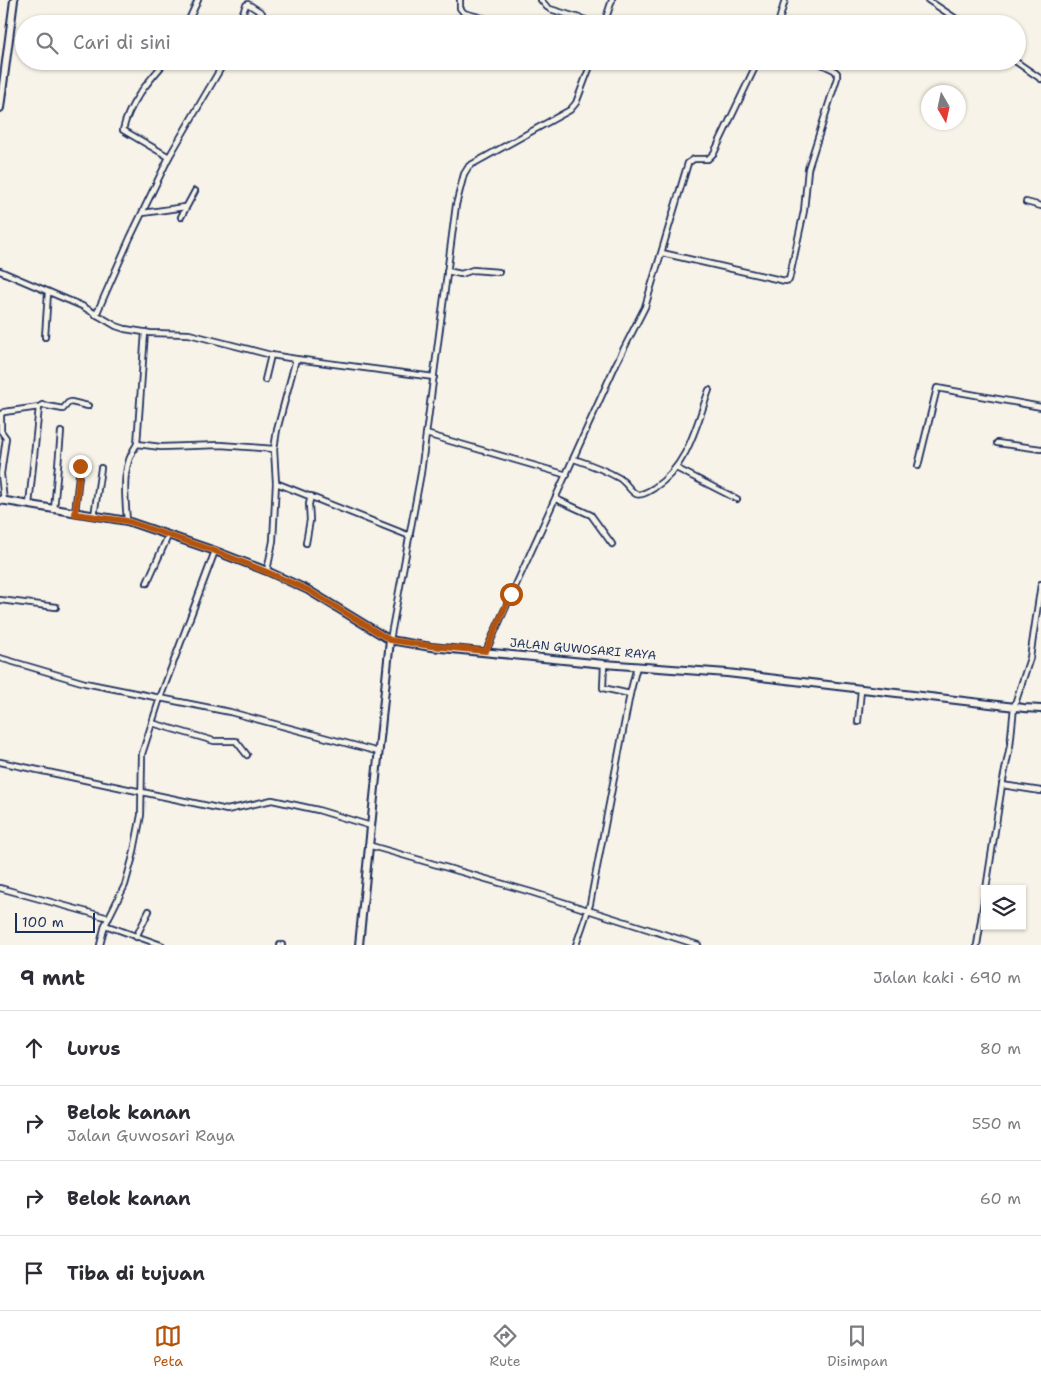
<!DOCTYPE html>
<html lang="id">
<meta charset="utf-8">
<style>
:root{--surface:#fff;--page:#f7f7f7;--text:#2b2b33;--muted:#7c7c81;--line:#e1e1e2;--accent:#b45309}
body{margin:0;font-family:"Shantell Sans",sans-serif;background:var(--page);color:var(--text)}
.controls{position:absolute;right:15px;bottom:15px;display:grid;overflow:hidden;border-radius:0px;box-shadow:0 1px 4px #0004}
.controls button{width:45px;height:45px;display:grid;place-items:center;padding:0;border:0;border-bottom:1px solid var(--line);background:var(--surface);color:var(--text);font:25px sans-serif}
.compass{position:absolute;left:921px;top:85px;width:45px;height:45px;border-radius:50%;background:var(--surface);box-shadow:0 1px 4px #0004;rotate:171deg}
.scale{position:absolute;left:15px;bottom:12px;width:80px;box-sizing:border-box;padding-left:5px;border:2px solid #1b2f5e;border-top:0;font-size:14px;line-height:18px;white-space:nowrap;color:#1b2f5e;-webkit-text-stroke:4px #f7f3e8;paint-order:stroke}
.stop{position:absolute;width:15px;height:15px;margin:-11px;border:4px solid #b45309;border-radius:50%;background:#fff}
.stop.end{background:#b45309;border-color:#fff;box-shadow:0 1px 5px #0008}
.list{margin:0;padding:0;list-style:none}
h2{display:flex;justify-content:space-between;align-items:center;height:65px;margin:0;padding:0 20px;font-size:21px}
h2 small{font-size:16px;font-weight:400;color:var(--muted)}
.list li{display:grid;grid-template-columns:32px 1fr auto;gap:15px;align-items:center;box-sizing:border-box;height:75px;padding:0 20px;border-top:1px solid var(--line)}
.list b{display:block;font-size:19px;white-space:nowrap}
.list p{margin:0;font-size:16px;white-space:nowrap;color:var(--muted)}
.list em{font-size:16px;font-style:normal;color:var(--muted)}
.icon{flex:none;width:28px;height:28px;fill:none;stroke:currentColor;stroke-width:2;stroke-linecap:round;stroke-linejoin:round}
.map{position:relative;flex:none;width:1041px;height:945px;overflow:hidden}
.search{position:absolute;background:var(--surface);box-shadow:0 1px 4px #0004;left:15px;right:15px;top:15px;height:55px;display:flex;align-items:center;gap:12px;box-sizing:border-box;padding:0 18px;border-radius:28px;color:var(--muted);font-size:19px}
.sheet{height:365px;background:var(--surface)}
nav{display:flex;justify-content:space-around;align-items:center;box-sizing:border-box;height:70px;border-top:1px solid var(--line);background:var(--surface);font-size:14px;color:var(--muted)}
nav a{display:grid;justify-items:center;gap:2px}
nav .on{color:var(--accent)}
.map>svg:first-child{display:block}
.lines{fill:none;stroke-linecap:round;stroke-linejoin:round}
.street-casing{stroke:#1b2f5e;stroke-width:8}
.secondary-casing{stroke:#1b2f5e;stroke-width:10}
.street{stroke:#f7f3e8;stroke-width:4.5}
.secondary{stroke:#f7f3e8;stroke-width:6}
.route{stroke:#b45309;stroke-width:6}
.labels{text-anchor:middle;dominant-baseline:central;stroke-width:4;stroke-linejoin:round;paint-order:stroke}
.street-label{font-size:12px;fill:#1b2f5e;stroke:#f7f3e8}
</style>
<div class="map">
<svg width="1041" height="945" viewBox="0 0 1041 945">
<rect width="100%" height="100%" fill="#f7f3e8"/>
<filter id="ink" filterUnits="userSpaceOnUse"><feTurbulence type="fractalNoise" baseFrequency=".02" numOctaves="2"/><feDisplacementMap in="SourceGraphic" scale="10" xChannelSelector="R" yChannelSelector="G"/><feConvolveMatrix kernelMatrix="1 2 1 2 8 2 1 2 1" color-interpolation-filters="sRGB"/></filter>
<g filter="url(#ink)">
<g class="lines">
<g class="street-casing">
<g id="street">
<path d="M460,0V8L464,13L505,24"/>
<path d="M541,0L547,7L550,9L599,24"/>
<path d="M928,0L964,24"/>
<path d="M187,24L198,0"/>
<path d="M238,24L246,5L248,4L262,13L259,24"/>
<path d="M604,24L612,0"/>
<path d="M778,24L785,0"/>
<path d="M166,61C148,82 129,103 123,130L169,157"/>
<path d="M576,61L590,67"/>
<path d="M1015,61L1041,79"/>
<path d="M1026,202L1041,206"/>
<path d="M143,213L185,207"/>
<path d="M181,217L195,191"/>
<path d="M662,253L785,281L789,280L804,211L808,169L837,78V73L834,70L815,61"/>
<path d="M0,271L82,306L116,326L125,329L150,333L189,334L271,355L296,359"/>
<path d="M447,271L461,274L473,270L499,272"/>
<path d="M96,315L130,238L169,157L225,61"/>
<path d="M45,337L48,292"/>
<path d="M265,380L271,355"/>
<path d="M426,434L567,475"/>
<path d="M997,443L1041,449"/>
<path d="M137,444L161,447L220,445L274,449"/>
<path d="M574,459C589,464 605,470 619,478C626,482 630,491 636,494C642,496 649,491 654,488C688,466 696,426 709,390"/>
<path d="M918,466L937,388L1041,407"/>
<path d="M676,468L737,499"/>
<path d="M276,483L410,536"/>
<path d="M556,499L591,515L612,544"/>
<path d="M4,501L1,474L6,438L1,431V414L4,412L39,407"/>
<path d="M29,505L39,407L42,405L63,409L68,403L71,402L88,406"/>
<path d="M54,510L61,432"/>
<path d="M75,513L80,466"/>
<path d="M94,516L101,468"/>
<path d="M127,521C125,494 121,467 137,444L145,332"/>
<path d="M306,543L310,520L309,504L311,496"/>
<path d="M267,571L273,541L276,483L274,449L277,430L296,359L434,377"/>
<path d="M147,583L168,536"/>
<path d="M0,600L56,607"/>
<path d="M390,640L421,473L456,205L464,174L469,166L570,110L576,103L592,61"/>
<path d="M486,651L616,364L645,307L688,163L694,159H708L714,153L758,61"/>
<path d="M0,658L85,683L230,712L379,752"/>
<path d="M604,664L603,688L630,694"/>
<path d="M858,722L861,690"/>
<path d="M152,723L214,741H236L247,755"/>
<path d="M0,762L227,810L272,800L318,810L371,826"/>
<path d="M1002,785L1041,791"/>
<path d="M368,845L531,892L698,945"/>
<path d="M0,888L109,918"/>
<path d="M986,889L1002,785L1010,746L1014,707L1030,658L1041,584"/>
<path d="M105,925L161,945"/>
<path d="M136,937L149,911"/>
<path d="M100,945L105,925L125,885L133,856L141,815L142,754L160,698L215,551"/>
<path d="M280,945H282"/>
<path d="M576,945L590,904L630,694L637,666"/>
<path d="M977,945L985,895"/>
</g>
</g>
<g class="secondary-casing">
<g id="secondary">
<path d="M0,108L14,0"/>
<path d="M0,500L127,521L215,551L267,571L308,590L390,640L431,647L604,664L727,673L1024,708L1041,709"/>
<path d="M359,945L390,640"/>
</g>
</g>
<use href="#street" class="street"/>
<use href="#secondary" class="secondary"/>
</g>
</g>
<g class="lines" filter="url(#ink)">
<path class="route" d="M80,466L75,514L127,521L215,551L267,572L308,590L390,640L431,646L486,651L511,594"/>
</g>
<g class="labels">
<g class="street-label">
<text transform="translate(583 649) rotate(5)">JALAN GUWOSARI RAYA</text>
</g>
</g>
</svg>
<div class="controls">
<button><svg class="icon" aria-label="layers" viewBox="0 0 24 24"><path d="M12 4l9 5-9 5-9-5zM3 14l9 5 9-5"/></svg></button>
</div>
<svg class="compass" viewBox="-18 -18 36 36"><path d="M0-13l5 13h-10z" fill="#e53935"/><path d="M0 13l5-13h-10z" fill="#7c7c81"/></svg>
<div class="scale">100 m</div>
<div class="stop" style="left:511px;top:594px"></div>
<div class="stop end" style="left:80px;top:466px"></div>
<div class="search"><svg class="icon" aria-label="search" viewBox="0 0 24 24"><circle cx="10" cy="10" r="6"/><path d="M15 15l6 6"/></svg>Cari di sini</div>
</div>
<section class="sheet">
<h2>9 mnt<small>Jalan kaki · 690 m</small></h2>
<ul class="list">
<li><svg class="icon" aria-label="ahead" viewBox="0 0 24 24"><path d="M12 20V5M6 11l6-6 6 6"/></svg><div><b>Lurus</b></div><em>80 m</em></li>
<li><svg class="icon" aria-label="right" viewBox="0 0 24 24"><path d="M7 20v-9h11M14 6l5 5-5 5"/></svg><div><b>Belok kanan</b><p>Jalan Guwosari Raya</p></div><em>550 m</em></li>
<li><svg class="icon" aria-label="right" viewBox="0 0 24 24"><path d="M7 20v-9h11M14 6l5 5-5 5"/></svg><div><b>Belok kanan</b></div><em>60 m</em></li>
<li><svg class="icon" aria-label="arrive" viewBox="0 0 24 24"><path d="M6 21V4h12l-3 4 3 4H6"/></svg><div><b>Tiba di tujuan</b></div></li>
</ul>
</section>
<nav>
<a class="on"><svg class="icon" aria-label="map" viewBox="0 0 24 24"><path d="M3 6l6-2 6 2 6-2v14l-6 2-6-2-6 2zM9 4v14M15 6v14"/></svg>Peta</a>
<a><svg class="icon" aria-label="directions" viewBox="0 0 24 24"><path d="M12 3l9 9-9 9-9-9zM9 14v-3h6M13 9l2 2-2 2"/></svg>Rute</a>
<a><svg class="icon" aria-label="saved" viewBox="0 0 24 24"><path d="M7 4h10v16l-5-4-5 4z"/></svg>Disimpan</a>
</nav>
